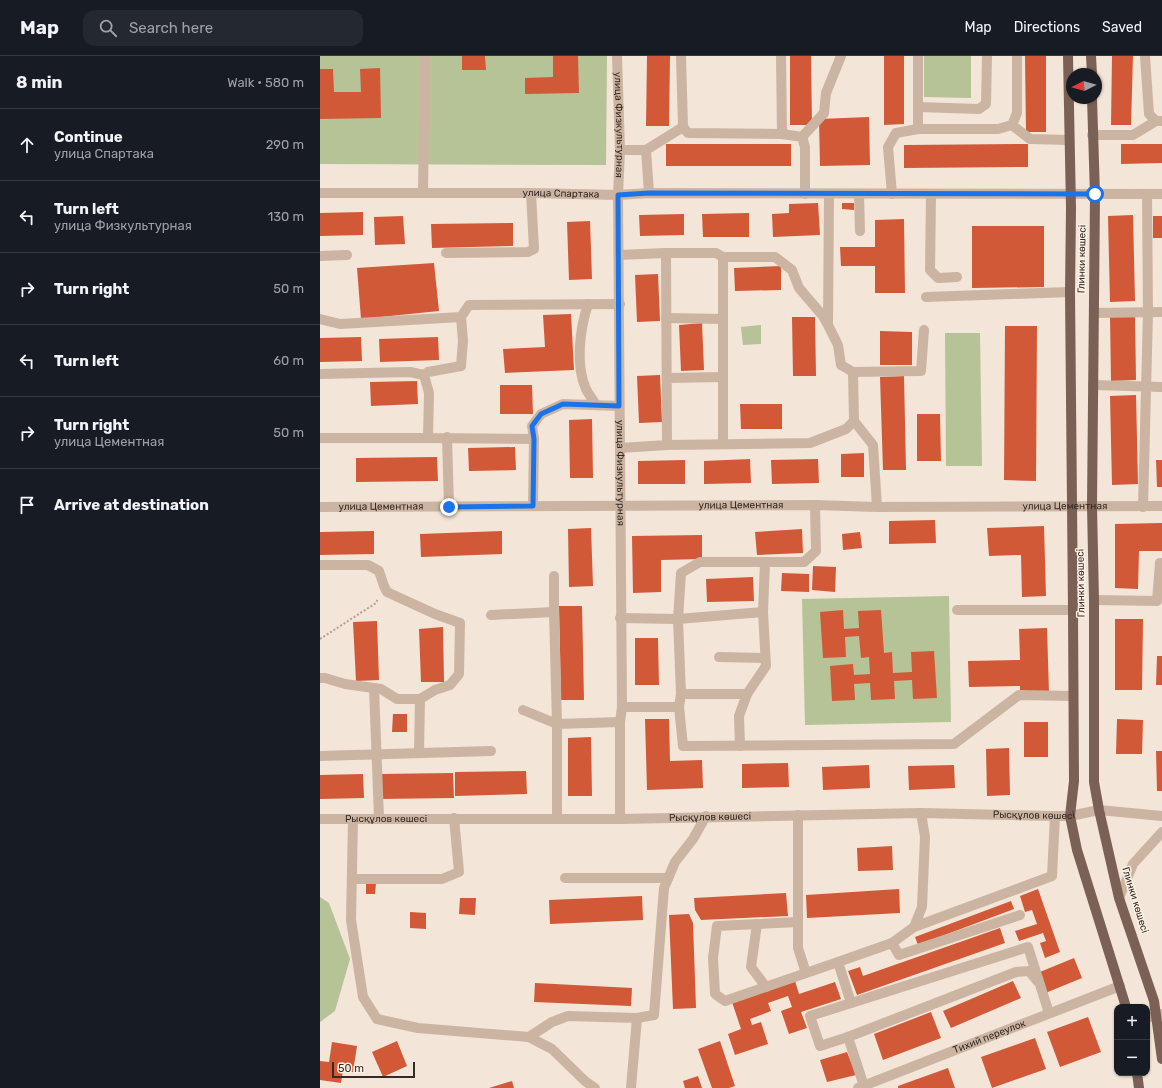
<!DOCTYPE html>
<meta charset="utf-8">
<style>
:root{--surface:#171b24;--page:#242831;--text:#f1f3f6;--muted:#9ea1a6;--line:#363941}
body{margin:0;font-family:Rubik,sans-serif;background:var(--page);color:var(--text)}
.controls{position:absolute;right:12px;bottom:12px;display:grid;overflow:hidden;border-radius:8px;box-shadow:0 1px 3px #0004}
.controls button{width:36px;height:36px;display:grid;place-items:center;padding:0;border:0;border-bottom:1px solid var(--line);background:var(--surface);color:var(--text);font:20px sans-serif}
.compass{position:absolute;left:746px;top:12px;width:36px;height:36px;border-radius:50%;background:var(--surface);box-shadow:0 1px 3px #0004;rotate:264deg}
.scale{position:absolute;left:12px;bottom:10px;width:83px;box-sizing:border-box;padding-left:4px;border:2px solid #362a25;border-top:0;font-size:11px;line-height:14px;white-space:nowrap;color:#362a25;-webkit-text-stroke:3px #fbf0e3;paint-order:stroke}
.stop{position:absolute;width:12px;height:12px;margin:-9px;border:3px solid #1a73e8;border-radius:50%;background:#fff}
.stop.end{background:#1a73e8;border-color:#fff;box-shadow:0 1px 4px #0008}
.list{margin:0;padding:0;list-style:none}
h2{display:flex;justify-content:space-between;align-items:center;height:52px;margin:0;padding:0 16px;font-size:17px}
h2 small{font-size:13px;font-weight:400;color:var(--muted)}
.list li{display:grid;grid-template-columns:26px 1fr auto;gap:12px;align-items:center;box-sizing:border-box;height:72px;padding:0 16px;border-top:1px solid var(--line)}
.list b{display:block;font-size:15px;white-space:nowrap}
.list p{margin:0;font-size:13px;white-space:nowrap;color:var(--muted)}
.list em{font-size:13px;font-style:normal;color:var(--muted)}
.icon{flex:none;width:22px;height:22px;fill:none;stroke:currentColor;stroke-width:2;stroke-linecap:round;stroke-linejoin:round}
.map{position:relative;flex:none;width:842px;height:1032px;overflow:hidden}
header{display:flex;align-items:center;gap:24px;box-sizing:border-box;height:56px;padding:0 20px;background:var(--surface);border-bottom:1px solid var(--line)}
header strong{font-size:19px}
nav{display:flex;gap:22px;margin-inline-start:auto;font-size:14px}
.search{width:280px;height:36px;background:var(--page);display:flex;align-items:center;gap:10px;box-sizing:border-box;padding:0 14px;border-radius:12px;color:var(--muted);font-size:15px}
main{display:flex}
aside{flex:1;background:var(--surface)}
.map>svg:first-child{display:block}
.green{fill:#b5c396}
.building{fill:#d15937}
.lines{fill:none;stroke-linecap:round;stroke-linejoin:round}
.path{stroke:#b89e8c;stroke-width:2;stroke-dasharray:2 2;stroke-linecap:butt}
.minor{stroke:#ccb4a2;stroke-width:10}
.major{stroke:#7a6055;stroke-width:10}
.route{stroke:#1a73e8;stroke-width:5}
.labels{text-anchor:middle;dominant-baseline:central;stroke-width:3;stroke-linejoin:round;paint-order:stroke}
.street-label{font-size:10px;fill:#362a25;stroke:#fbf0e3}
</style>
<header>
<strong>Map</strong>
<div class="search"><svg class="icon" aria-label="search" viewBox="0 0 24 24"><circle cx="10" cy="10" r="6"/><path d="M15 15l6 6"/></svg>Search here</div>
<nav><a>Map</a><a>Directions</a><a>Saved</a></nav>
</header>
<main>
<aside>
<h2>8 min<small>Walk · 580 m</small></h2>
<ul class="list">
<li><svg class="icon" aria-label="ahead" viewBox="0 0 24 24"><path d="M12 20V5M6 11l6-6 6 6"/></svg><div><b>Continue</b><p>улица Спартака</p></div><em>290 m</em></li>
<li><svg class="icon" aria-label="left" viewBox="0 0 24 24"><path d="M17 20v-9H6M10 6l-5 5 5 5"/></svg><div><b>Turn left</b><p>улица Физкультурная</p></div><em>130 m</em></li>
<li><svg class="icon" aria-label="right" viewBox="0 0 24 24"><path d="M7 20v-9h11M14 6l5 5-5 5"/></svg><div><b>Turn right</b></div><em>50 m</em></li>
<li><svg class="icon" aria-label="left" viewBox="0 0 24 24"><path d="M17 20v-9H6M10 6l-5 5 5 5"/></svg><div><b>Turn left</b></div><em>60 m</em></li>
<li><svg class="icon" aria-label="right" viewBox="0 0 24 24"><path d="M7 20v-9h11M14 6l5 5-5 5"/></svg><div><b>Turn right</b><p>улица Цементная</p></div><em>50 m</em></li>
<li><svg class="icon" aria-label="arrive" viewBox="0 0 24 24"><path d="M6 21V4h12l-3 4 3 4H6"/></svg><div><b>Arrive at destination</b></div></li>
</ul>
</aside>
<div class="map">
<svg width="842" height="1032" viewBox="0 0 842 1032">
<rect width="100%" height="100%" fill="#f3e5d7"/>
<g class="green">
<path d="M0,0H287L286,109L0,108Z"/>
<path d="M604,0H651V42L604,41Z"/>
<path d="M441,269V288L423,289L421,271Z"/>
<path d="M625,277H660L662,410H626Z"/>
<path d="M629,540L631,666L485,669L482,543Z"/>
<path d="M0,841L9,847L30,903L15,955L0,966Z"/>
</g>
<g class="building">
<path d="M142,0H165L166,14H142Z"/>
<path d="M233,0H258L259,37L205,38V22L233,21Z"/>
<path d="M327,0H350L349,70H326Z"/>
<path d="M470,0H491L492,69H470Z"/>
<path d="M564,0H584V68L564,69Z"/>
<path d="M705,0H726V76H706Z"/>
<path d="M792,0H813L811,69H791Z"/>
<path d="M60,12L61,62L0,63V13H13L14,36H41L40,13Z"/>
<path d="M549,61L550,109L500,110L499,63Z"/>
<rect x="346" y="88" width="125" height="22"/>
<path d="M708,88V111L584,112V89Z"/>
<path d="M801,88H842V107L801,108Z"/>
<path d="M498,147L500,179L453,181L452,158L469,157V148Z"/>
<path d="M522,147H534V154L522,153Z"/>
<path d="M43,156V179L0,180V157Z"/>
<path d="M429,157V181H383L382,158Z"/>
<path d="M364,158V179L320,180L319,159Z"/>
<path d="M813,159L815,245L790,246L788,160Z"/>
<path d="M83,160L85,188L55,189L54,161Z"/>
<rect x="833" y="160" width="9" height="22"/>
<path d="M584,163L585,237H555V210H521L520,191H555V164Z"/>
<path d="M270,165L272,223L249,224L247,166Z"/>
<path d="M193,167V190L112,192L111,168Z"/>
<path d="M652,170H724V231L652,232Z"/>
<path d="M114,207L119,255L41,263L37,212Z"/>
<path d="M461,210V234L415,235L414,212Z"/>
<path d="M338,218L340,265L317,266L315,219Z"/>
<path d="M251,258L254,314L185,317L183,293L225,291L223,259Z"/>
<path d="M472,261H495L496,320H473Z"/>
<path d="M790,261H815L816,324L791,325Z"/>
<path d="M382,267L384,314L361,315L359,269Z"/>
<path d="M685,270H717L716,425L684,424Z"/>
<path d="M560,275L592,276V309H560Z"/>
<path d="M41,281L42,305L0,306V282Z"/>
<path d="M118,281L119,304L60,306L59,283Z"/>
<path d="M340,319L342,366L319,367L317,320Z"/>
<path d="M584,320L586,414H563L560,321Z"/>
<path d="M97,325L98,348L51,350L50,326Z"/>
<path d="M180,329H212L213,358H180Z"/>
<path d="M816,339L818,428L792,429L790,340Z"/>
<path d="M420,348H462V373H421Z"/>
<path d="M597,358H620L621,405H597Z"/>
<path d="M272,363L273,422H250L249,364Z"/>
<path d="M195,391L196,414L149,415L148,392Z"/>
<path d="M544,397V421H521V398Z"/>
<path d="M117,401L118,425L36,426V402Z"/>
<path d="M430,403L431,427L384,428V405Z"/>
<path d="M498,403L499,427L452,428L451,404Z"/>
<path d="M365,404V428H318V405Z"/>
<path d="M836,404H842V431H837Z"/>
<path d="M615,464L616,487L569,488V465Z"/>
<path d="M842,467V495H819L818,533L795,532V468Z"/>
<path d="M724,470L726,540L702,541L701,499L669,500L667,472Z"/>
<path d="M271,472L273,530L249,531L248,473Z"/>
<path d="M482,473L483,497L437,499L435,476Z"/>
<path d="M54,475V498L0,499V476Z"/>
<path d="M182,475V498L101,501L100,478Z"/>
<path d="M540,476L542,492L523,494L522,478Z"/>
<path d="M382,479V503L341,504V536L313,537L312,480Z"/>
<path d="M493,510L516,511L515,536L492,534Z"/>
<path d="M462,517L489,518V536L461,535Z"/>
<path d="M433,521L434,545L387,546L386,523Z"/>
<path d="M239,550H262L264,644H241Z"/>
<path d="M523,554L524,573L539,572L538,555L561,554L564,597L572,596L573,617L592,616L591,596L614,595L617,642L593,643L592,624L574,625L575,643L551,644L550,627L534,628L535,644L512,645L510,610L533,608L534,619L550,618L549,601L541,602L539,580L525,581L526,601L503,602L500,556Z"/>
<path d="M795,563H823L822,634H795Z"/>
<path d="M57,565L59,624L36,625L33,566Z"/>
<path d="M123,571L124,626H101L99,573Z"/>
<path d="M727,572L729,637H700V630L649,631L648,605L700,604L699,573Z"/>
<path d="M315,582H338L339,629H315Z"/>
<path d="M837,600H842V629H836Z"/>
<path d="M73,658H87V676H72Z"/>
<path d="M325,663H349L350,705L382,704L383,732L327,734Z"/>
<path d="M797,663L823,664L822,698H796Z"/>
<rect x="704" y="666" width="24" height="35"/>
<path d="M271,681L272,740H248V682Z"/>
<path d="M689,692L690,739L667,740L666,693Z"/>
<path d="M836,695H842V735H837Z"/>
<path d="M468,707L469,731L422,732V708Z"/>
<path d="M549,709L550,732L503,734L502,711Z"/>
<path d="M634,709L635,732L589,734L588,710Z"/>
<path d="M206,715L207,738L135,740V716Z"/>
<path d="M133,717L134,742L59,743V718Z"/>
<path d="M43,718L44,742L0,743V719Z"/>
<path d="M572,790L573,814L538,815L537,792Z"/>
<path d="M46,826L56,827L55,838H46Z"/>
<path d="M579,833L580,857L487,862L486,839Z"/>
<path d="M718,833L740,896L725,902L720,887L726,885L723,877L699,885L695,875L717,868L712,854L705,856L700,840Z"/>
<path d="M466,837L468,860L381,864L375,854L374,842Z"/>
<path d="M322,840L323,864L230,868L229,844Z"/>
<path d="M140,842H156L155,859L139,858Z"/>
<path d="M691,845L694,853L598,889L595,881Z"/>
<path d="M90,856L106,857V873L90,872Z"/>
<path d="M369,858L373,867L376,952L353,953L349,859Z"/>
<path d="M680,872L685,887L537,939L528,915L540,911L543,920Z"/>
<path d="M754,902L762,922L723,938L715,918Z"/>
<path d="M475,925L479,938L515,926L521,943L481,956L487,972L469,978L461,955L472,951L468,940L448,947L451,955L430,963L432,969L441,966L448,988L415,999L408,978L421,973L412,946Z"/>
<path d="M693,925L701,942L631,972L623,955Z"/>
<path d="M215,927L312,932L311,950L214,946Z"/>
<path d="M611,956L621,982L563,1004L554,978Z"/>
<path d="M768,961L781,996L740,1011L727,976Z"/>
<path d="M715,982L726,1013L672,1032L661,1001Z"/>
<path d="M77,985L87,1010L63,1021L52,996Z"/>
<path d="M400,985L415,1030L409,1032H392L378,993Z"/>
<path d="M12,986L37,990L33,1016L23,1014L21,1027L0,1024V1005L9,1006Z"/>
<path d="M527,996L536,1019L507,1026L500,1004Z"/>
<path d="M628,1012L635,1032H578V1030Z"/>
<path d="M378,1020L382,1032H365L363,1025Z"/>
<path d="M192,1025L194,1032H169Z"/>
</g>
<g class="lines">
<path class="path" d="M0,583L56,547L58,542"/>
<g class="minor">
<path id="s1" d="M297,0L300,94L298,139L302,651L300,666V763"/>
<path d="M361,0L363,71L368,77L462,78L461,0"/>
<path d="M825,0L829,58L836,65"/>
<path d="M598,51L659,53L666,48L667,0"/>
<path d="M692,69L710,83L749,84"/>
<path d="M598,73V0"/>
<path d="M462,78L482,81L485,91V138"/>
<path d="M772,79H813L836,65H842"/>
<path d="M482,81L504,57L506,37L521,0"/>
<path d="M300,94H326L363,71"/>
<path d="M326,94L329,137"/>
<path id="s2" d="M0,137H211L298,139L329,137L842,138"/>
<path d="M103,137L105,0"/>
<path d="M539,138L540,175"/>
<path d="M572,138L568,91L576,77L598,73H678L692,69L697,57V0"/>
<path d="M611,138L610,214L618,222L637,221"/>
<path d="M126,197L208,196L214,193L211,137"/>
<path d="M299,199L346,197H396L403,201H455L472,214L479,232L503,260L508,269L518,289L521,309L533,316L534,365L553,389L557,451"/>
<path d="M0,200L27,199"/>
<path d="M606,241L750,236"/>
<path d="M268,248C260,273 255,309 266,333C269,339 273,344 276,349"/>
<path d="M774,257L842,256"/>
<path d="M346,262L403,263"/>
<path d="M0,263L20,268L141,261"/>
<path d="M508,267L509,138"/>
<path d="M533,316L601,315L604,274"/>
<path d="M0,318L90,316L104,319"/>
<path d="M347,322L403,321"/>
<path d="M773,329L842,331"/>
<path d="M127,381L129,451"/>
<path d="M0,382H108"/>
<path d="M214,383L108,382L109,337L104,319L108,316L141,310L143,285L141,261L149,249L300,248"/>
<path d="M403,388V201"/>
<path d="M347,389L490,387L526,373L534,365"/>
<path d="M300,392L347,389L346,197"/>
<path d="M495,449L496,495L484,506H380L361,517L358,563L361,638L359,651L363,690L634,688L699,639L753,640"/>
<path d="M213,450L214,383L212,370L221,358L243,348L299,350"/>
<path id="s3" d="M0,451L495,449L557,451L842,450"/>
<path d="M823,451L828,257L827,138"/>
<path d="M0,509H48L59,515L64,530L67,536L115,558L140,567L139,618L130,629L115,634L100,643H77L61,633L25,628L5,622H0"/>
<path d="M774,544L837,545L840,507H842"/>
<path d="M637,554H753"/>
<path d="M171,559L234,556"/>
<path d="M300,562L358,563L443,556L445,506"/>
<path d="M399,601L445,602"/>
<path d="M54,632L59,762"/>
<path d="M361,638H427L446,610L443,556"/>
<path d="M302,651H359"/>
<path d="M203,654L237,668L234,556V520"/>
<path d="M420,690L419,660L427,638"/>
<path d="M99,697L100,643"/>
<path d="M0,700L171,695"/>
<path d="M478,759V866L397,870L393,902L395,938L405,945L518,906"/>
<path id="s4" d="M0,763H300L601,757L735,760H750L779,754L842,760"/>
<path d="M33,763L31,864L43,941L57,963L98,972L209,981L232,993L265,1025L275,1032"/>
<path d="M237,763V668L300,666"/>
<path d="M245,822H348"/>
<path d="M32,823H122L139,816L134,762"/>
<path d="M799,842L813,808L842,776"/>
<path d="M478,866V892L486,917"/>
<path d="M437,868L431,911L446,931"/>
<path d="M594,871L602,851L605,781L601,757"/>
<path d="M572,887L594,871L732,820L735,760"/>
<path d="M531,947L518,906L572,887L579,899L700,859"/>
<path d="M827,962L842,958"/>
<path d="M209,981L232,966L248,960L317,962"/>
<path d="M528,981L696,916L709,915L717,925"/>
<path d="M544,1030L528,981L500,990L490,960L708,891L729,957"/>
<path d="M311,1032L317,962L334,959L344,832L355,806L373,783L386,760"/>
<path id="s5" d="M538,1032L800,930"/>
</g>
<g class="major">
<path d="M748,0L751,152L750,236L753,554L754,725L750,760L757,794L806,951"/>
<path d="M771,0L772,18"/>
<path d="M772,42L775,139L772,450L774,544V726L779,754L799,842L834,945L842,1003"/>
<path d="M817,1017L819,1032"/>
</g>
</g>
<g class="lines">
<path class="route" d="M129,451L213,450L214,383L212,370L221,358L243,348L299,350L298,139L329,137L775,138"/>
</g>
<g class="labels">
<g class="street-label">
<text stroke="none"><textPath href="#s1" startOffset="69">улица Физкультурная</textPath></text>
<text stroke="none"><textPath href="#s2" startOffset="241">улица Спартака</textPath></text>
<text transform="translate(762 203) rotate(-89)">Глинки көшесі</text>
<text stroke="none"><textPath href="#s1" startOffset="417">улица Физкультурная</textPath></text>
<text stroke="none"><textPath href="#s3" startOffset="421">улица Цементная</textPath></text>
<text stroke="none"><textPath href="#s3" startOffset="745">улица Цементная</textPath></text>
<text stroke="none"><textPath href="#s3" startOffset="61">улица Цементная</textPath></text>
<text transform="translate(761 527) rotate(-91)">Глинки көшесі</text>
<text stroke="none"><textPath href="#s4" startOffset="714">Рысқұлов көшесі</textPath></text>
<text stroke="none"><textPath href="#s4" startOffset="390">Рысқұлов көшесі</textPath></text>
<text stroke="none"><textPath href="#s4" startOffset="66">Рысқұлов көшесі</textPath></text>
<text transform="translate(815 844) rotate(73)">Глинки көшесі</text>
<text stroke="none"><textPath href="#s5" startOffset="141">Тихий переулок</textPath></text>
</g>
</g>
</svg>
<div class="controls">
<button>+</button>
<button>−</button>
</div>
<svg class="compass" viewBox="-18 -18 36 36"><path d="M0-13l5 13h-10z" fill="#e53935"/><path d="M0 13l5-13h-10z" fill="#9ea1a6"/></svg>
<div class="scale">50 m</div>
<div class="stop" style="left:775px;top:138px"></div>
<div class="stop end" style="left:129px;top:451px"></div>
</div>
</main>
